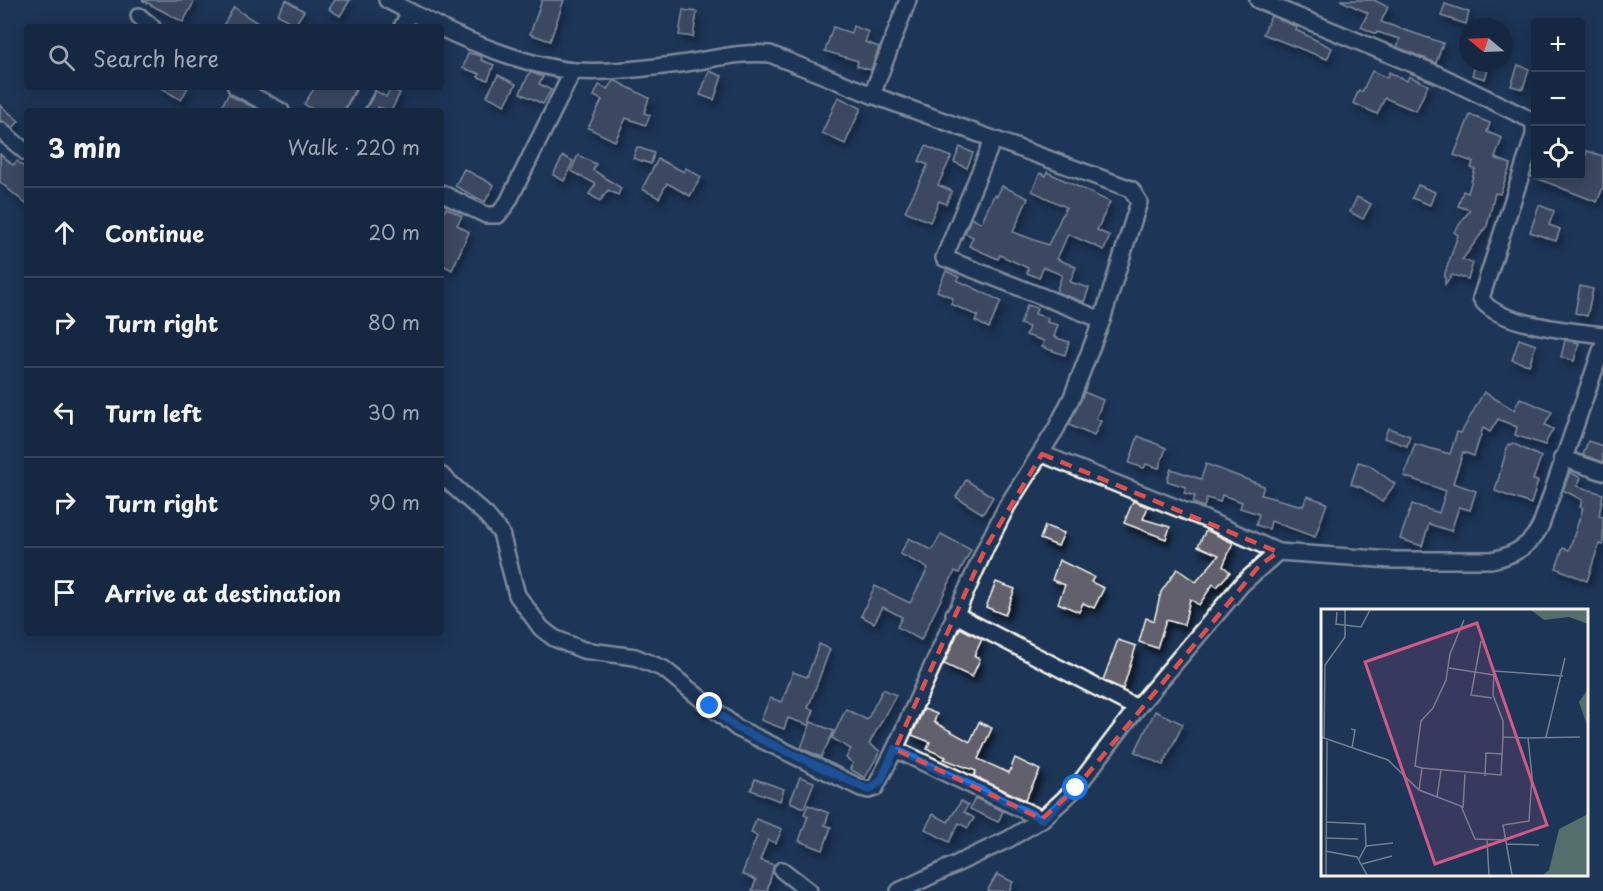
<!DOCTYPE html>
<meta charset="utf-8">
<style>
:root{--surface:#162841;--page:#1f3048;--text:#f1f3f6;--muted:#9ea6b1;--line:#35445a}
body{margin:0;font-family:"Playpen Sans",sans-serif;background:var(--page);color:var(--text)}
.controls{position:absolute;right:18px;top:18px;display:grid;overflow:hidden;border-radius:6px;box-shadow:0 3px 15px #0003}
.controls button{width:54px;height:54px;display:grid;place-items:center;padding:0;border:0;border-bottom:2px solid var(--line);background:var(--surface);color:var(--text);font:30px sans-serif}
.compass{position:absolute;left:1459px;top:18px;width:54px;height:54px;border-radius:50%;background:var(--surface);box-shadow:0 3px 15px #0003;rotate:289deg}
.stop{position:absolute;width:18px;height:18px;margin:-14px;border:4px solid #1a73e8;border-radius:50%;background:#fff}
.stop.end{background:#1a73e8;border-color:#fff;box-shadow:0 2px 6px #0008}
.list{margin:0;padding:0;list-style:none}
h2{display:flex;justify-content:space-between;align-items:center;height:78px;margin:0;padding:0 24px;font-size:26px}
h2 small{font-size:20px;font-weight:400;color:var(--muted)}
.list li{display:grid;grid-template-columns:39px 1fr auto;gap:18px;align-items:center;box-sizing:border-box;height:90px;padding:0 24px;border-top:2px solid var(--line)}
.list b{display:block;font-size:22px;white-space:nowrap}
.list em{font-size:20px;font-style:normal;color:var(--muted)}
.icon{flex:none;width:33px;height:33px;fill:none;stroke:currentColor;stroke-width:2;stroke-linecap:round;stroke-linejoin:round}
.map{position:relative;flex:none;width:1603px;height:891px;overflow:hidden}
.search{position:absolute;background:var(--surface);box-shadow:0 3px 15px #0003;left:24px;top:24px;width:420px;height:66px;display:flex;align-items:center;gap:15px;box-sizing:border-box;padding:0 21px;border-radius:6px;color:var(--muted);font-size:22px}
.panel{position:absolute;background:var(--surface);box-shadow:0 3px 15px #0003;left:24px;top:108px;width:420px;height:528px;border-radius:6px}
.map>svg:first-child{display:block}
.building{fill:#62606d;stroke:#f4f1e8;stroke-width:1.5;filter:url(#shadow)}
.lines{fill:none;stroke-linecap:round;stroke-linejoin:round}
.minor-casing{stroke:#f4f1e8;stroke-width:20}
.minor{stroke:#1d3557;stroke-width:15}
.route{stroke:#1a73e8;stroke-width:8}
.marked{fill:none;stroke:#dc504e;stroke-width:4.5;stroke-dasharray:12 8;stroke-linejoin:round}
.inset-road{fill:none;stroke:#738091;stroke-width:1.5}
.view{fill:#d15985;fill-opacity:0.15;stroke:#d15985;stroke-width:3}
.inset-edge{fill:none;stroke:#f4f1e8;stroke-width:3}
</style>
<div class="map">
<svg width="1603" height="891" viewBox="0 0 1603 891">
<defs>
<filter id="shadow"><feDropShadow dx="3.5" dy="6" stdDeviation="3" flood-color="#0009"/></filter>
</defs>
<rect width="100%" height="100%" fill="#1d3557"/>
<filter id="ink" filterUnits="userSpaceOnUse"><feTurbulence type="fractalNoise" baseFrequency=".0167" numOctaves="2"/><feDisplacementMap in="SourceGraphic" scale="12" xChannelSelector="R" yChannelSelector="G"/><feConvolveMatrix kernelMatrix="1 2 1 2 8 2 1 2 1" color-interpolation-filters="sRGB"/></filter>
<g filter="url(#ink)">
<g class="building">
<path d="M142,0H195L183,22Z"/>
<path d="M286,0L304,11L295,25L277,14Z"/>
<path d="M335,0H350L340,16L329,9Z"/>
<path d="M542,0H564L550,41L530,34Z"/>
<path d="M1340,0H1374L1388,7L1381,22L1443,43L1436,63L1397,47L1400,39L1377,32L1376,34L1361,27L1368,13Z"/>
<path d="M1445,4L1469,12L1466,24L1441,16Z"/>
<path d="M234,7L245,15L264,27H222Z"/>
<path d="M683,10L697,12L693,37L679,35Z"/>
<path d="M1271,16L1297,27L1296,30L1332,48L1327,59L1263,34Z"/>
<path d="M853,26L869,32L865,42L879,47L871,70L857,66L858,61L825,51L833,27L851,33Z"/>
<path d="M468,53L482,56L481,60L494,65L488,80L478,77L480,74L463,68Z"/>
<path d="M1476,63H1490L1485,79L1472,75Z"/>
<path d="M1518,65L1529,69L1523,89L1511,86Z"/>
<path d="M709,71L722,76L714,100L700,95Z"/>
<path d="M1372,71L1387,78L1389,72L1407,81L1409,76L1428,85L1416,111L1385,98L1377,114L1353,103L1359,90L1362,92Z"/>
<path d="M530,72L543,77L539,84L551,90L543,104L520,93Z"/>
<path d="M498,75L516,84L505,105L487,96Z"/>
<path d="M614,80L649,98L644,113L650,115L646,125L626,118L615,141L588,128L602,100L594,96L599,85L607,89Z"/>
<path d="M159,87H188L181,100Z"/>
<path d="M315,87H356L344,111H315L304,104Z"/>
<path d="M391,88L400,93L391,111L378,107L376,111H365L376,91L386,97Z"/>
<path d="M229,93L231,96L259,110L219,111Z"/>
<path d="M838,97L861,108L845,144L822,133Z"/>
<path d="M0,105L19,121L13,128L0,120Z"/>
<path d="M1470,115L1490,123L1487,132L1502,138L1495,158L1511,164L1500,194L1495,193L1487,226L1462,260L1473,263L1468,279L1452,275L1445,284V273L1458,235L1454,232L1470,210L1458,206L1463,191L1468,193L1475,169L1471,168L1473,162L1454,155Z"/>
<path d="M926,146L951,157L938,185L952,191L946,204L939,201L930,222L905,211L928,165L919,161Z"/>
<path d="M637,147L654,153L651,164L633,158Z"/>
<path d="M960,147L973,153L967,168L954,162Z"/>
<path d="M1587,151L1603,156V187L1597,202L1531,176H1581Z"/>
<path d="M0,154L13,165L17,161L27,170V205L0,182Z"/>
<path d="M578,155L596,164L593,170L621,188L618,195L608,190L600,201L589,194L596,184L571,171Z"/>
<path d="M563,156L573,161L564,181L553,175Z"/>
<path d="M658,159L684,172L686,168L701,177L690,196L667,183L659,198L642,189Z"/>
<path d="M464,169L494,185L485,202L455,186Z"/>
<path d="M1047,172L1110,202L1097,230L1110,236L1104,250L1068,234L1057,259L1076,267L1070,282L1089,288L1084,302L1056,292L1062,275L1043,267L1039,278L1027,273L1028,268L1000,255L998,259L969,246L973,237L965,233L971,218L981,223L994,195L997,196L1002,186L1028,198L1013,232L1048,245L1066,207L1032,191L1040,173L1046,176Z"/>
<path d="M1418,185L1435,192L1430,205L1412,198Z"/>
<path d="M1357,197L1371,204L1363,219L1350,212Z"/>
<path d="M1539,205L1554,211L1549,225L1560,229L1556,241L1530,232Z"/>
<path d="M446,208L462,216L457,225L469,232L452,270L441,264V218Z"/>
<path d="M946,271L959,277L957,280L1001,301L989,328L975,321L978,316L951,304L953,298L937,291Z"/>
<path d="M1580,286L1593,289L1587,316L1575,313Z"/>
<path d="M1027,305L1037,308L1035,314L1048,318L1047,322L1058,325L1054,337L1069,342L1065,355L1042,347L1044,341L1026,335L1029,327L1020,324Z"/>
<path d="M1519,339L1536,345L1529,365L1512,360Z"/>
<path d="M1565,340L1579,343L1574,361L1561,357Z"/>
<path d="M1084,392L1103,400L1096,419L1101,421L1094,436L1069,425Z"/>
<path d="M1484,392L1514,410L1520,398L1552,412L1545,425L1553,429L1547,440L1545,445L1515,435L1517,427L1498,419L1490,432L1483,428L1474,456L1463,452L1453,483L1476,491L1470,510L1459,507L1451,531L1429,524L1422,546L1400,539L1412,504L1439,513L1446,491L1404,476L1415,444L1450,454L1457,432L1461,433Z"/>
<path d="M1388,428L1410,436L1407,446L1384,438Z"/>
<path d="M1138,436L1166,448L1159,468L1146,464L1144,468L1129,463Z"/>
<path d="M1588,441L1603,446V462L1583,455Z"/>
<path d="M1512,443L1541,457L1533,480L1538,481L1531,504L1495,491L1508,444L1511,445Z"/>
<path d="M1358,462L1369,465L1395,484L1382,502L1362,488L1351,484Z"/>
<path d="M1206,464L1264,486L1261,495L1303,506L1307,496L1327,503L1315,537L1271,521L1269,529L1256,525L1259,514L1240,508L1242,502L1222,495L1220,502L1207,498L1204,507L1193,503L1195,496L1184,493L1186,487L1167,481L1171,469L1201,479Z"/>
<path d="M1570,472L1581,478L1577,486L1603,494L1599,516L1603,517V545L1599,544L1587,581L1556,568L1563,548L1569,550L1583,508L1580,507L1582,500L1563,490Z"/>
<path d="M966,480L993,497L983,514L956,497Z"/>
<path d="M1133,501L1148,507L1143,519L1170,527L1166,539L1124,523Z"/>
<path d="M1045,526L1064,533L1058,546L1040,539Z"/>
<path d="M1206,530L1233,543L1223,566L1230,572L1217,587L1213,584L1199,605L1190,599L1184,625L1166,620L1157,648L1139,642L1146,618L1154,621L1161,592L1177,569L1196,582L1219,555L1198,546Z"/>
<path d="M941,534L971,550L959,573L955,571L921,640L897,627L902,617L883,607L874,623L861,616L875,586L910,603L928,568L900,554L909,538L932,550Z"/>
<path d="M1059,560L1094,577L1091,582L1104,588L1094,608L1083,603L1079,612L1058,603L1065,585L1052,580Z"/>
<path d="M996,582L1015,589L1005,615L986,607Z"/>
<path d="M960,628L982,639L974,656L980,659L972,677L944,664Z"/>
<path d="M1118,640L1136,646L1123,689L1103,680Z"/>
<path d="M819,644L830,649L808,708L814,710L808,725L788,718L784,729L761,720L770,698L782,702L793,672L807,677Z"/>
<path d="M883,689L896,695L869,744L880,751L865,778L850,769L853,763L846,758L851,749L832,738L846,709L867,720Z"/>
<path d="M924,709L937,714L934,722L970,742L979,722L992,728L978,759L1009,773L1015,758L1040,770L1025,800L974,776L976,771L944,759L946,757L927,749L930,742L912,735Z"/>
<path d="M1155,711L1183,724L1163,765L1135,752Z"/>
<path d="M811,722L834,731L821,757L801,748Z"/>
<path d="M800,777L814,782L804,808L790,802Z"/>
<path d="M755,779L784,789L780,801L751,790Z"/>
<path d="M975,798L1003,811L998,822L970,809Z"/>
<path d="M961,801L968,805L964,812L974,818L968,828L959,823L949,842L925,829L933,814L948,822Z"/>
<path d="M808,805L829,813L825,825L831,827L823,850L799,841L808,816L804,814Z"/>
<path d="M756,819L782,829L776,843L768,840L760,860L774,865L767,891H752L756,880L742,874L757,836L751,833Z"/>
<path d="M997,874L1013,882L1009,891H987Z"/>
</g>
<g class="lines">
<g class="minor-casing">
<g id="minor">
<path d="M387,0L440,27"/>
<path d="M908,0L872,95L1131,189L1139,202L1102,320L1072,397L1056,429L1007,506L986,547L895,749L1042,819"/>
<path d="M1258,0L1437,74L1531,120L1534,124V135L1481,298C1494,325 1574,331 1603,335"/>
<path d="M139,16L152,27"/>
<path d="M402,27L410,12"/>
<path d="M441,28C476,45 536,68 575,71C609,73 646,68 680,64C709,60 741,51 770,54L872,95"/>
<path d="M236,87L281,111"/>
<path d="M354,111L367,87"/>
<path d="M0,130L27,153"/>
<path d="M993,140L944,258L1102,320"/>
<path d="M441,193L486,215H498L508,202L573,71"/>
<path d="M1042,454L1205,519L1278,552"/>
<path d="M1562,458L1603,472"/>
<path d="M441,475L487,516L501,533L517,595L541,628L554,638L583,650L635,657L664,669L737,728L861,788L869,790L875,788L895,749"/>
<path d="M954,614L1137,708"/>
<path d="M782,870L809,891"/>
<path d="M899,891L1009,839L1042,819L1061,802L1076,788L1137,708L1242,584L1278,552L1392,560H1491C1513,556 1531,546 1541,525L1603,345"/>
</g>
</g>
<use href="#minor" class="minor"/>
</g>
</g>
<g class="lines" filter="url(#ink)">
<path class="route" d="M710,706L737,728L869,790L881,781L895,749L1042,819L1076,788"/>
</g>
<path d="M0 0H1603V891H0ZM1042,454L1278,552L1259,566L1076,788L1042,819L895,749L986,547Z" fill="#1d3557" fill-opacity=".55" fill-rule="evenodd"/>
<path class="marked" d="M1042,454L1278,552L1259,566L1076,788L1042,819L895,749L986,547Z"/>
<g transform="translate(1321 609)">
<rect width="267" height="267" fill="#1d3557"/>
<path d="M210,1H267V15L248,8L223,11ZM267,80V119L258,93ZM267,205V266H222L228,261L238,220Z" fill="#536e6b"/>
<path class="inset-road" d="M16,3L15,15L40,18L49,1M160,32L150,86L171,89M128,59L173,66M30,120L34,121L31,139M0,128L67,151L98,181L140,197L154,230L184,231M182,128V112L172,86L173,62L242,67M225,128L244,49M3,129L4,56L24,28V1M101,159L94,157L100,112L112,99L125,71L129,45L143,11M164,167L165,144L182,145M98,181L101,159L180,166L182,128L207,129M116,188L120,161M142,199L144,165M5,213L44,215L45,237L38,250M4,229L37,230M166,231L168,266M185,235L218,236M45,237L72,234M4,242L36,248L46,266M41,255L71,247M5,266L6,132M191,266L182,216L208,212L211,167L207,129L259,128"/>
<path class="view" d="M156,14L226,216L114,255L44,53Z"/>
<rect width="267" height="267" class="inset-edge"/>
</g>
</svg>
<div class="controls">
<button>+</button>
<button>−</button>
<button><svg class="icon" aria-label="locate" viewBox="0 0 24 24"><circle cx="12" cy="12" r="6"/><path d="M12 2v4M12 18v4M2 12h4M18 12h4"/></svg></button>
</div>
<svg class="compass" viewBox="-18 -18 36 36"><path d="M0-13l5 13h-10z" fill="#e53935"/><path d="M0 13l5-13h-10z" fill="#9ea6b1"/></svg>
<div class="stop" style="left:1076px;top:788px"></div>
<div class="stop end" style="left:710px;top:706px"></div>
<div class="search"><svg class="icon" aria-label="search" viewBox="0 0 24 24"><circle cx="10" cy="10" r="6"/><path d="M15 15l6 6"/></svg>Search here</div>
<section class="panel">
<h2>3 min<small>Walk · 220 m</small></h2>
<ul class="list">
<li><svg class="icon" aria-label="ahead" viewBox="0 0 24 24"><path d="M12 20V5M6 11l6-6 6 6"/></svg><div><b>Continue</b></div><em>20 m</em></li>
<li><svg class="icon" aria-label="right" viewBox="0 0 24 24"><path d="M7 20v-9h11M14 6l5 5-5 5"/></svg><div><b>Turn right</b></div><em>80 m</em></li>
<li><svg class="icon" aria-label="left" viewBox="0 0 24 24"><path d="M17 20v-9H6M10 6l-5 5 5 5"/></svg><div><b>Turn left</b></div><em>30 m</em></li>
<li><svg class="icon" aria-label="right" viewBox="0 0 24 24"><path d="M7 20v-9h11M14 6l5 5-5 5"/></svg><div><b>Turn right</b></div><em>90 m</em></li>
<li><svg class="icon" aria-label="arrive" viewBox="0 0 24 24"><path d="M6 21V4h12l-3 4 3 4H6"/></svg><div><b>Arrive at destination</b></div></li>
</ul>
</section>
</div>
